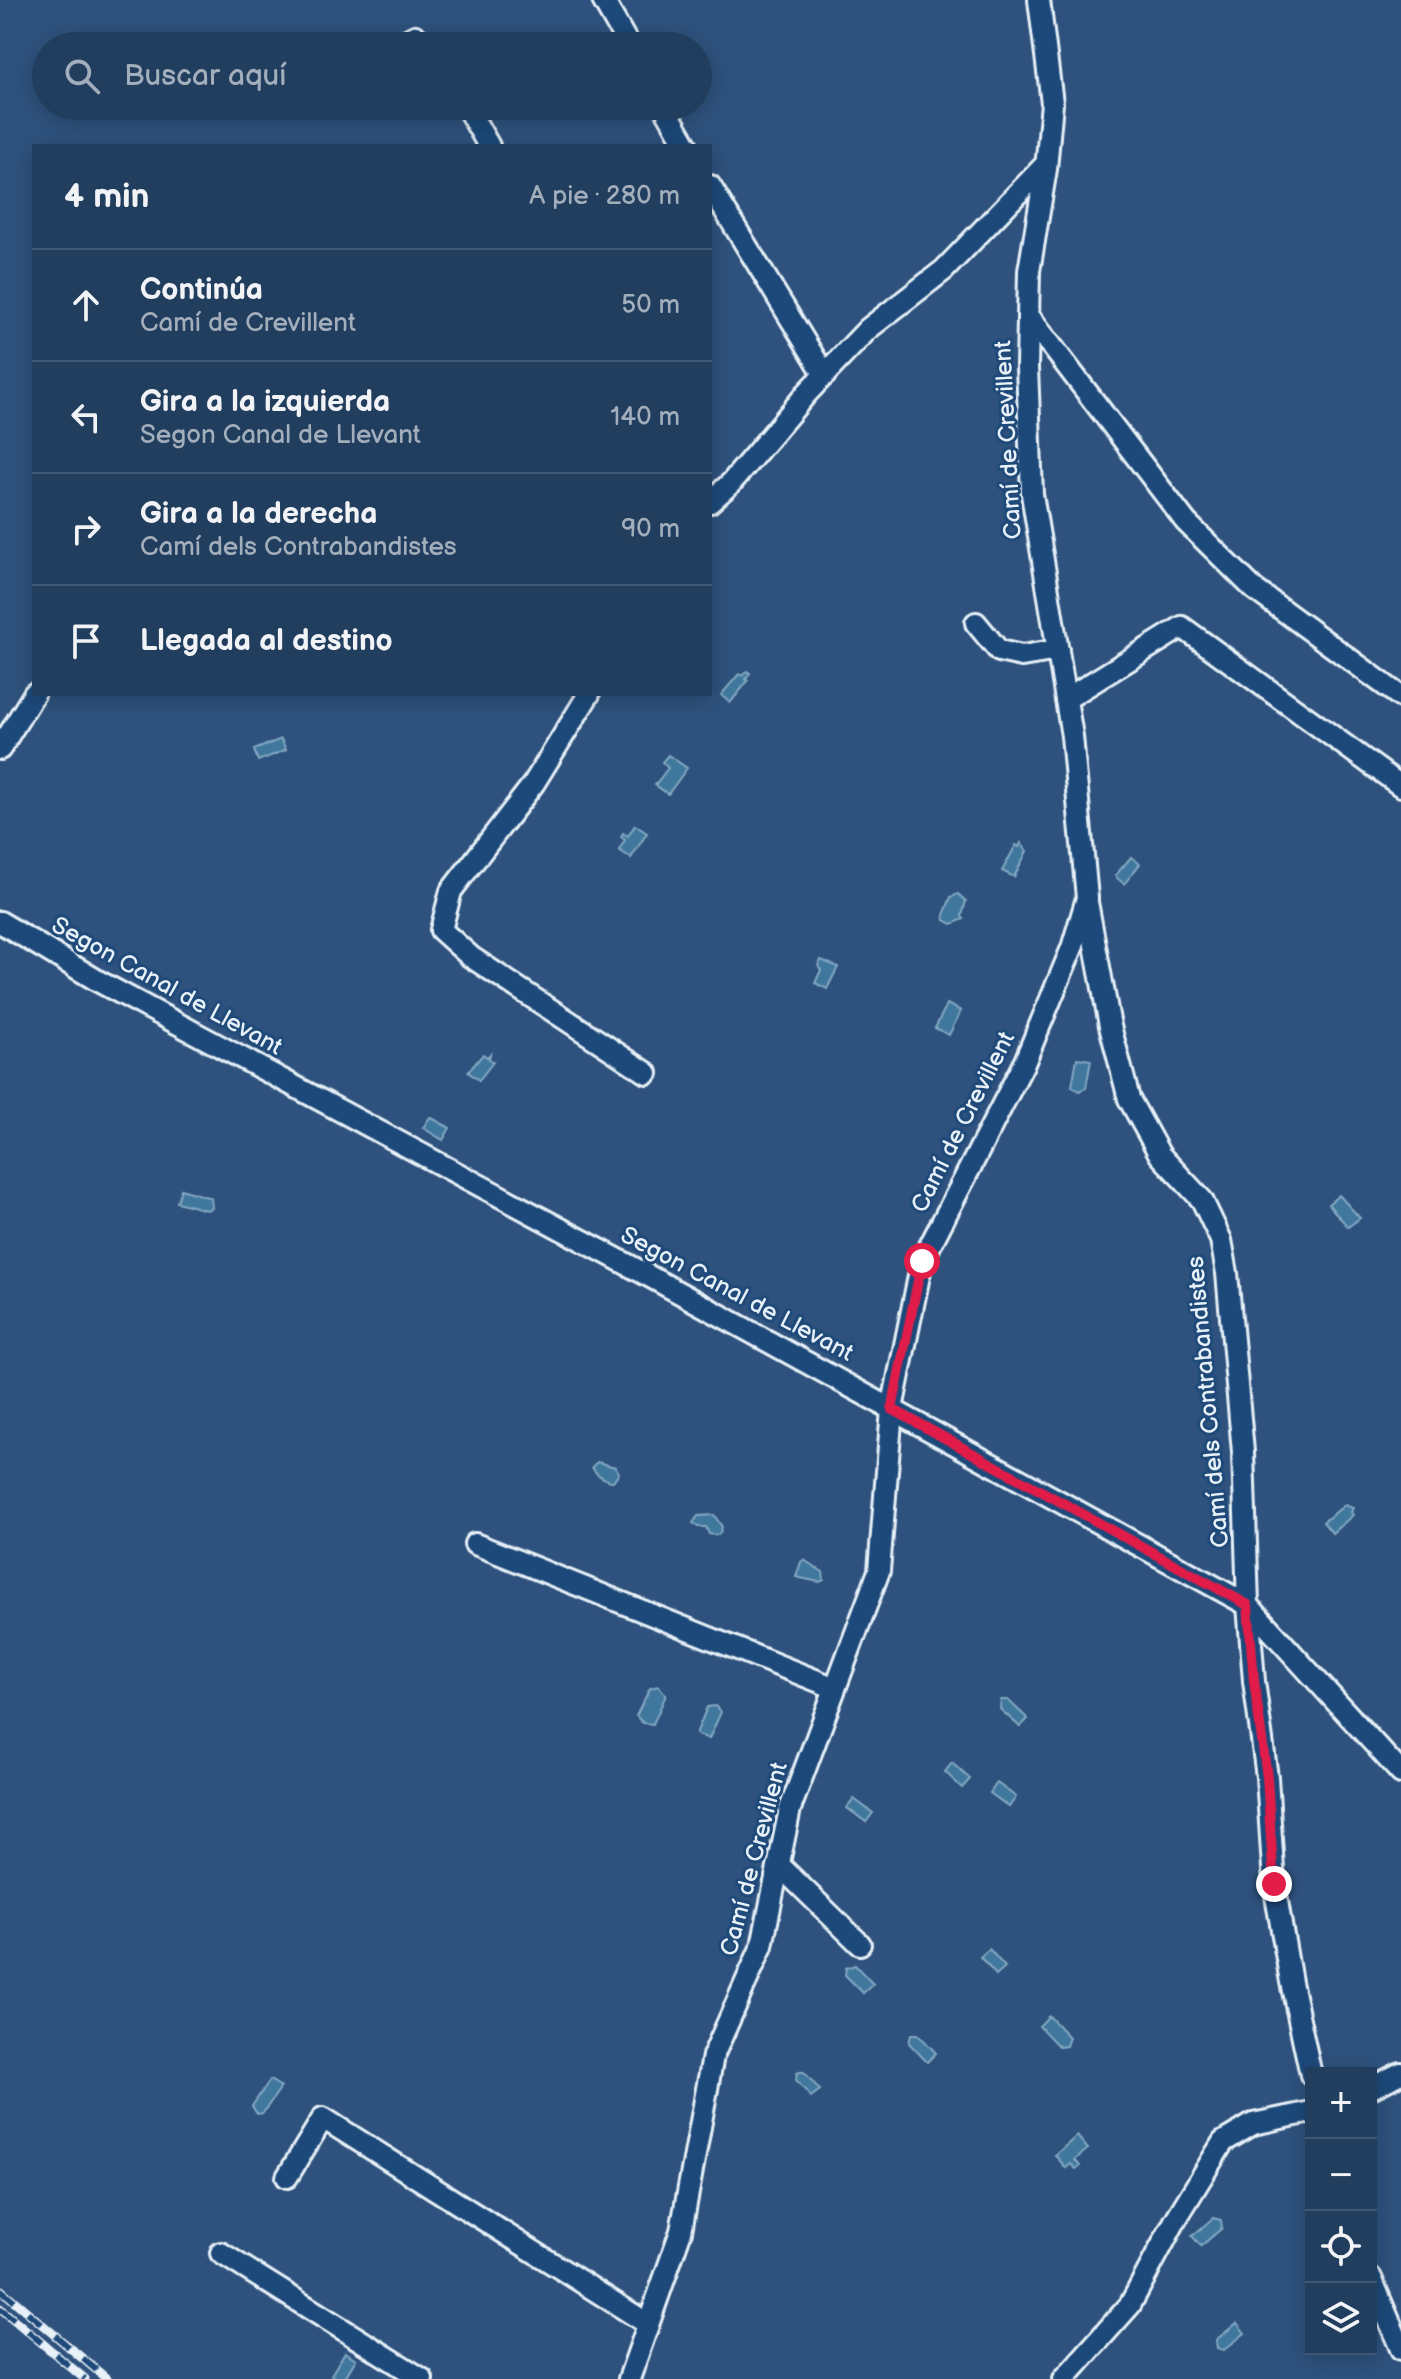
<!DOCTYPE html>
<html lang="es">
<meta charset="utf-8">
<style>
:root{--surface:#223e5e;--page:#2e4967;--text:#f1f3f6;--muted:#a2aebc;--line:#3f5773}
body{margin:0;font-family:"Balsamiq Sans",sans-serif;background:var(--page);color:var(--text)}
.controls{position:absolute;right:24px;bottom:24px;display:grid;overflow:hidden;border-radius:0px;box-shadow:0 4px 20px #0003}
.controls button{width:72px;height:72px;display:grid;place-items:center;padding:0;border:0;border-bottom:2px solid var(--line);background:var(--surface);color:var(--text);font:40px sans-serif}
.stop{position:absolute;width:24px;height:24px;margin:-18px;border:6px solid #e11d48;border-radius:50%;background:#fff}
.stop.end{background:#e11d48;border-color:#fff;box-shadow:0 2px 8px #0008}
.list{margin:0;padding:0;list-style:none}
h2{display:flex;justify-content:space-between;align-items:center;height:104px;margin:0;padding:0 32px;font-size:34px}
h2 small{font-size:26px;font-weight:400;color:var(--muted)}
.list li{display:grid;grid-template-columns:52px 1fr auto;gap:24px;align-items:center;box-sizing:border-box;height:112px;padding:0 32px;border-top:2px solid var(--line)}
.list b{display:block;font-size:30px;white-space:nowrap}
.list p{margin:0;font-size:26px;white-space:nowrap;color:var(--muted)}
.list em{font-size:26px;font-style:normal;color:var(--muted)}
.icon{flex:none;width:44px;height:44px;fill:none;stroke:currentColor;stroke-width:2;stroke-linecap:round;stroke-linejoin:round}
.map{position:relative;flex:none;width:1401px;height:2379px;overflow:hidden}
.search{position:absolute;background:var(--surface);box-shadow:0 4px 20px #0003;left:32px;top:32px;width:680px;height:88px;display:flex;align-items:center;gap:20px;box-sizing:border-box;padding:0 28px;border-radius:44px;color:var(--muted);font-size:30px}
.panel{position:absolute;background:var(--surface);box-shadow:0 4px 20px #0003;left:32px;top:144px;width:680px;height:552px;border-radius:0px}
.map>svg:first-child{display:block}
.water{fill:#41789d;stroke:#84a8c1;stroke-width:2}
.lines{fill:none;stroke-linecap:round;stroke-linejoin:round}
.minor-casing{stroke:#e8f1f8;stroke-width:26}
.minor{stroke:#1f4a7a;stroke-width:20}
.rail-casing{stroke:#e8f1f8;stroke-width:9}
.rail{stroke:#1f4a7a;stroke-width:6;stroke-dasharray:18;stroke-linecap:butt}
.route{stroke:#e11d48;stroke-width:10}
.labels{text-anchor:middle;dominant-baseline:central;stroke-width:6;stroke-linejoin:round;paint-order:stroke}
.street-label{font-size:24px;fill:#e8f1f8;stroke:#1f4a7a}
</style>
<div class="map">
<svg width="1401" height="2379" viewBox="0 0 1401 2379">
<rect width="100%" height="100%" fill="#2e527d"/>
<filter id="ink" filterUnits="userSpaceOnUse"><feTurbulence type="fractalNoise" baseFrequency=".0125" numOctaves="2"/><feDisplacementMap in="SourceGraphic" scale="16" xChannelSelector="R" yChannelSelector="G"/><feConvolveMatrix kernelMatrix="1 2 1 2 8 2 1 2 1" color-interpolation-filters="sRGB"/></filter>
<g filter="url(#ink)">
<g class="water">
<path d="M747,671L750,673L746,679L748,681L730,703L721,695L739,674L742,676Z"/>
<path d="M281,739L286,750L258,761L254,750Z"/>
<path d="M668,755L687,768L668,794L655,785L668,768L662,762Z"/>
<path d="M635,825L647,833L631,858L619,850L625,840L621,837L623,833L628,836Z"/>
<path d="M1021,843L1027,851L1014,877L1002,871L1016,845L1019,847Z"/>
<path d="M1131,857L1140,864L1124,884L1115,876Z"/>
<path d="M958,894L966,901L962,916L964,919L952,924L945,920L944,915L951,897Z"/>
<path d="M821,960L838,967L827,989L815,983L821,970L818,965Z"/>
<path d="M947,1004L961,1011L949,1035L935,1028Z"/>
<path d="M483,1054L487,1057L490,1054L489,1059L493,1062L479,1080L468,1072Z"/>
<path d="M1077,1058L1091,1060L1086,1088L1079,1091L1072,1086Z"/>
<path d="M430,1117L450,1128L443,1140L423,1128Z"/>
<path d="M181,1189L211,1198L212,1208L206,1210L177,1202Z"/>
<path d="M1339,1195L1360,1218L1348,1227L1328,1204Z"/>
<path d="M597,1462L616,1467L619,1473L613,1481C606,1481 595,1474 592,1467Z"/>
<path d="M1345,1505L1353,1508L1351,1512L1353,1515L1332,1533L1323,1522Z"/>
<path d="M714,1515L722,1527L720,1533L716,1535L709,1534L706,1527H698L693,1523L698,1516Z"/>
<path d="M804,1560L823,1572L824,1580L819,1582L796,1577L801,1562Z"/>
<path d="M658,1686L666,1695L653,1724L643,1723L636,1716L650,1688Z"/>
<path d="M1001,1700H1008L1028,1719L1020,1727L1000,1709Z"/>
<path d="M715,1706L721,1712L709,1739L696,1734L707,1707Z"/>
<path d="M952,1763L970,1779L962,1788L945,1772Z"/>
<path d="M997,1783L1016,1797L1009,1807L990,1793Z"/>
<path d="M854,1799L873,1813L866,1822L847,1808Z"/>
<path d="M989,1949L1005,1967L996,1975L980,1957Z"/>
<path d="M855,1965L873,1984L863,1993L845,1975L846,1968Z"/>
<path d="M1049,2016L1069,2037L1066,2046L1059,2047L1039,2026Z"/>
<path d="M911,2034H918L936,2053L927,2062L909,2043Z"/>
<path d="M800,2072H804L820,2090L811,2097L796,2080L797,2073Z"/>
<path d="M270,2080L281,2087L263,2113L257,2114L252,2106Z"/>
<path d="M1077,2136L1088,2149L1075,2160L1080,2166L1076,2169L1071,2164L1066,2168L1055,2155Z"/>
<path d="M1213,2218L1221,2220L1222,2228L1201,2246L1192,2236Z"/>
<path d="M1237,2323L1245,2333L1224,2350L1217,2348L1216,2340Z"/>
<path d="M345,2352L356,2359L344,2379H337L331,2375Z"/>
</g>
<g class="lines">
<g class="minor-casing">
<g id="minor">
<path d="M603,0L629,46"/>
<path d="M396,46L415,36L428,46"/>
<path d="M466,106L489,146"/>
<path d="M664,106L687,146"/>
<path d="M710,186L825,375"/>
<path d="M1028,315L1186,522L1254,589L1401,697"/>
<path d="M710,502L731,483L807,393L868,329L944,270L1046,164"/>
<path d="M976,623L999,651L1022,656L1058,650"/>
<path d="M589,694L534,783L451,891L441,930L471,957L647,1073"/>
<path d="M1066,699L1182,627L1401,786"/>
<path d="M0,749L34,694"/>
<path d="M1087,902L1110,1026L1129,1099L1160,1155L1202,1200L1221,1240L1227,1273L1243,1452L1248,1605L1254,1681L1267,1777L1274,1884L1291,1982L1311,2075"/>
<path d="M0,922L98,981L647,1275L1248,1605L1401,1773"/>
<path d="M475,1544L835,1688"/>
<path d="M779,1865L860,1944"/>
<path d="M1371,2088L1401,2073"/>
<path d="M287,2177L323,2118L648,2324"/>
<path d="M221,2253L422,2379"/>
<path d="M1371,2278L1401,2349"/>
<path d="M629,2379L681,2231L713,2056L762,1946L790,1809L879,1571L892,1409L922,1261L1025,1061L1072,948L1087,898L1072,736L1032,494L1027,367L1029,271L1046,169L1052,103L1039,0"/>
<path d="M1064,2379L1130,2305L1176,2219L1223,2142L1253,2124L1311,2112"/>
</g>
</g>
<use href="#minor" class="minor"/>
<g class="rail-casing">
<g id="rail">
<path d="M0,2289L107,2379"/>
<path d="M0,2308L85,2379"/>
</g>
</g>
<use href="#rail" class="rail"/>
</g>
</g>
<g class="lines" filter="url(#ink)">
<path class="route" d="M922,1261L892,1409L1248,1605L1254,1681L1267,1777L1274,1884"/>
</g>
<g class="labels">
<g class="street-label">
<text transform="translate(1008 440) rotate(-93)">Camí de Crevillent</text>
<text transform="translate(167 986) rotate(29)">Segon Canal de Llevant</text>
<text transform="translate(963 1122) rotate(-63)">Camí de Crevillent</text>
<text transform="translate(737 1294) rotate(28)">Segon Canal de Llevant</text>
<text transform="translate(1208 1402) rotate(-95)">Camí dels Contrabandistes</text>
<text transform="translate(754 1859) rotate(-75)">Camí de Crevillent</text>
</g>
</g>
</svg>
<div class="controls">
<button>+</button>
<button>−</button>
<button><svg class="icon" aria-label="locate" viewBox="0 0 24 24"><circle cx="12" cy="12" r="6"/><path d="M12 2v4M12 18v4M2 12h4M18 12h4"/></svg></button>
<button><svg class="icon" aria-label="layers" viewBox="0 0 24 24"><path d="M12 4l9 5-9 5-9-5zM3 14l9 5 9-5"/></svg></button>
</div>
<div class="stop" style="left:922px;top:1261px"></div>
<div class="stop end" style="left:1274px;top:1884px"></div>
<div class="search"><svg class="icon" aria-label="search" viewBox="0 0 24 24"><circle cx="10" cy="10" r="6"/><path d="M15 15l6 6"/></svg>Buscar aquí</div>
<section class="panel">
<h2>4 min<small>A pie · 280 m</small></h2>
<ul class="list">
<li><svg class="icon" aria-label="ahead" viewBox="0 0 24 24"><path d="M12 20V5M6 11l6-6 6 6"/></svg><div><b>Continúa</b><p>Camí de Crevillent</p></div><em>50 m</em></li>
<li><svg class="icon" aria-label="left" viewBox="0 0 24 24"><path d="M17 20v-9H6M10 6l-5 5 5 5"/></svg><div><b>Gira a la izquierda</b><p>Segon Canal de Llevant</p></div><em>140 m</em></li>
<li><svg class="icon" aria-label="right" viewBox="0 0 24 24"><path d="M7 20v-9h11M14 6l5 5-5 5"/></svg><div><b>Gira a la derecha</b><p>Camí dels Contrabandistes</p></div><em>90 m</em></li>
<li><svg class="icon" aria-label="arrive" viewBox="0 0 24 24"><path d="M6 21V4h12l-3 4 3 4H6"/></svg><div><b>Llegada al destino</b></div></li>
</ul>
</section>
</div>
